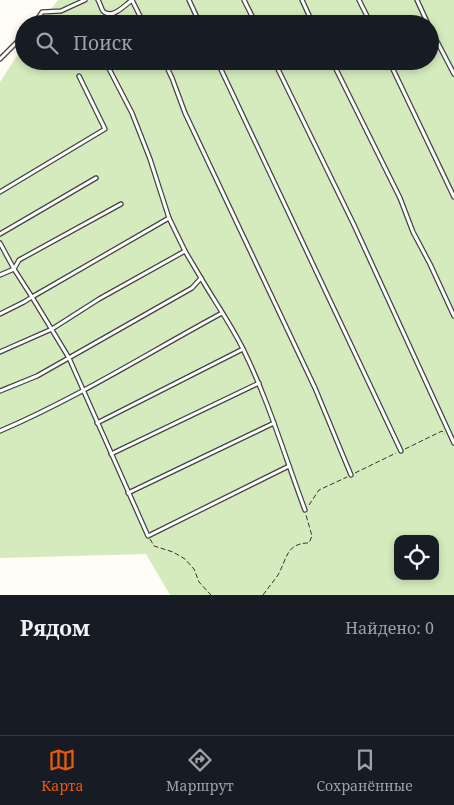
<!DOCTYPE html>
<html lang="ru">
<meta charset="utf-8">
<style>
:root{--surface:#171b24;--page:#242831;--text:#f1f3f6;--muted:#9ea1a6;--line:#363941;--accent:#ea580c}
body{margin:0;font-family:"Noto Serif",serif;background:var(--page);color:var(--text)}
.controls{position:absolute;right:15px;bottom:15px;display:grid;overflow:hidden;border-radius:10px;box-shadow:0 2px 8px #0003}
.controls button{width:45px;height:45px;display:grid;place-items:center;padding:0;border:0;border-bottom:1px solid var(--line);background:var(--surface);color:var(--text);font:25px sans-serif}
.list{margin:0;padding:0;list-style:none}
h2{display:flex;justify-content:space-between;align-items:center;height:65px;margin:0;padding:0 20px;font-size:21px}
h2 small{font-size:16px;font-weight:400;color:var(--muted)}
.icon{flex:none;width:28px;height:28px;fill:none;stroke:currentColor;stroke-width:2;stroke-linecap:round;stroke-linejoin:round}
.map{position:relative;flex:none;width:454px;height:595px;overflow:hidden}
.search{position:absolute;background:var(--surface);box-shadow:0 2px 8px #0003;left:15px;right:15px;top:15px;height:55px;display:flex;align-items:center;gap:12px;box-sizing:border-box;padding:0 18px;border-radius:28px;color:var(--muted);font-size:19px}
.sheet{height:140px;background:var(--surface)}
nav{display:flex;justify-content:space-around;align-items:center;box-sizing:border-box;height:70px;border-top:1px solid var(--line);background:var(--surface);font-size:14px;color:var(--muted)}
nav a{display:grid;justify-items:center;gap:2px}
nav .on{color:var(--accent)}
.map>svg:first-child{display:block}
.green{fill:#d5ebbd;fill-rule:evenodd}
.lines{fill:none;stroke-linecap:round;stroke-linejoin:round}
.service-casing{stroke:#444;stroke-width:5.5}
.path{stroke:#333;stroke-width:1;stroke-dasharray:5 2.5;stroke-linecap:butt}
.service{stroke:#fff;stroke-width:3}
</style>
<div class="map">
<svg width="454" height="595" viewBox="0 0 454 595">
<rect width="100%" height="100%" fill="#fffdf5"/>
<path class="green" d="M58,0H454V595H170L146,554L0,558V82L24,45V61H430V24H40ZM398,539H435V576H398Z"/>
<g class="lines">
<g class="service-casing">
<g id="service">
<path d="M98,0C100,3 101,8 103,11C112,20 125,5 132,0"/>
<path d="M132,0L144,24"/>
<path d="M189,0L200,24"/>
<path d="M244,0L256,24"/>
<path d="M302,0L313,24"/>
<path d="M359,0L371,24"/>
<path d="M417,0L428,24"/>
<path d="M34,24L42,12L61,11L85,0"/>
<path d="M99,24L113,14"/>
<path d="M430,28L454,74"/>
<path d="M0,59L24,35"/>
<path d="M105,61L132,113L150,159L169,218"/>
<path d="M164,61L172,78L185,113L315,388L351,475"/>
<path d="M217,61L401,451"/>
<path d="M274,61L354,225L454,443"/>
<path d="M332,61L400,198L413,232L430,264L454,316"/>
<path d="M389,61L454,197"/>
<path d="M0,192L105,129L79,76"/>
<path d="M0,234L96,178"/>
<path d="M0,243L14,269L32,297L24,302L0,314"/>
<path d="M0,275L14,269L19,260L121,204"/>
<path d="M201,278C215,302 232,326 244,351C269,402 285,457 305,510"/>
<path d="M0,352L52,329L99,299L185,251L169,218L32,297L69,358L148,536L289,466"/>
<path d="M0,391L37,376L192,288L201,278L185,251"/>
<path d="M97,423L243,349"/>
<path d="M0,431C77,398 148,353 222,313"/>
<path d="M111,454L259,383"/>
<path d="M128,493L274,423"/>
</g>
</g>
<g class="path">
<path d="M405,449L442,431L445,434"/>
<path d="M355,473L396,453"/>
<path d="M309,505L319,490L347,477"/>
<path d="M150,539L154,546L173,552L185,559L194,569L199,582L211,595"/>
<path d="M263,595C268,588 273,582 278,575C287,559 286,543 309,543L312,536L306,515"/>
</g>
<use href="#service" class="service"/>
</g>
</svg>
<div class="controls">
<button><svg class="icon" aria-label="locate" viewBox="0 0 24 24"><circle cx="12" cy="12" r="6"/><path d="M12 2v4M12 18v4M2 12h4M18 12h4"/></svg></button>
</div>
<div class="search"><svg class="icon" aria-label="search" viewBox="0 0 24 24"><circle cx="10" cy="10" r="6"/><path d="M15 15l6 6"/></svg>Поиск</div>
</div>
<section class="sheet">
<h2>Рядом<small>Найдено: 0</small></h2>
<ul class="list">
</ul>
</section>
<nav>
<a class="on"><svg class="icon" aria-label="map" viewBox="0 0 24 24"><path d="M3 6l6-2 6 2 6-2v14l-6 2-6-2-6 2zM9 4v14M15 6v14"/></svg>Карта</a>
<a><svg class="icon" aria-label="directions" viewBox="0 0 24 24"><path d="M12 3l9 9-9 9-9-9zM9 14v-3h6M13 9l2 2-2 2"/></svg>Маршрут</a>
<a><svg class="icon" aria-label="saved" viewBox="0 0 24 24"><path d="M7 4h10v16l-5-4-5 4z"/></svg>Сохранённые</a>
</nav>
